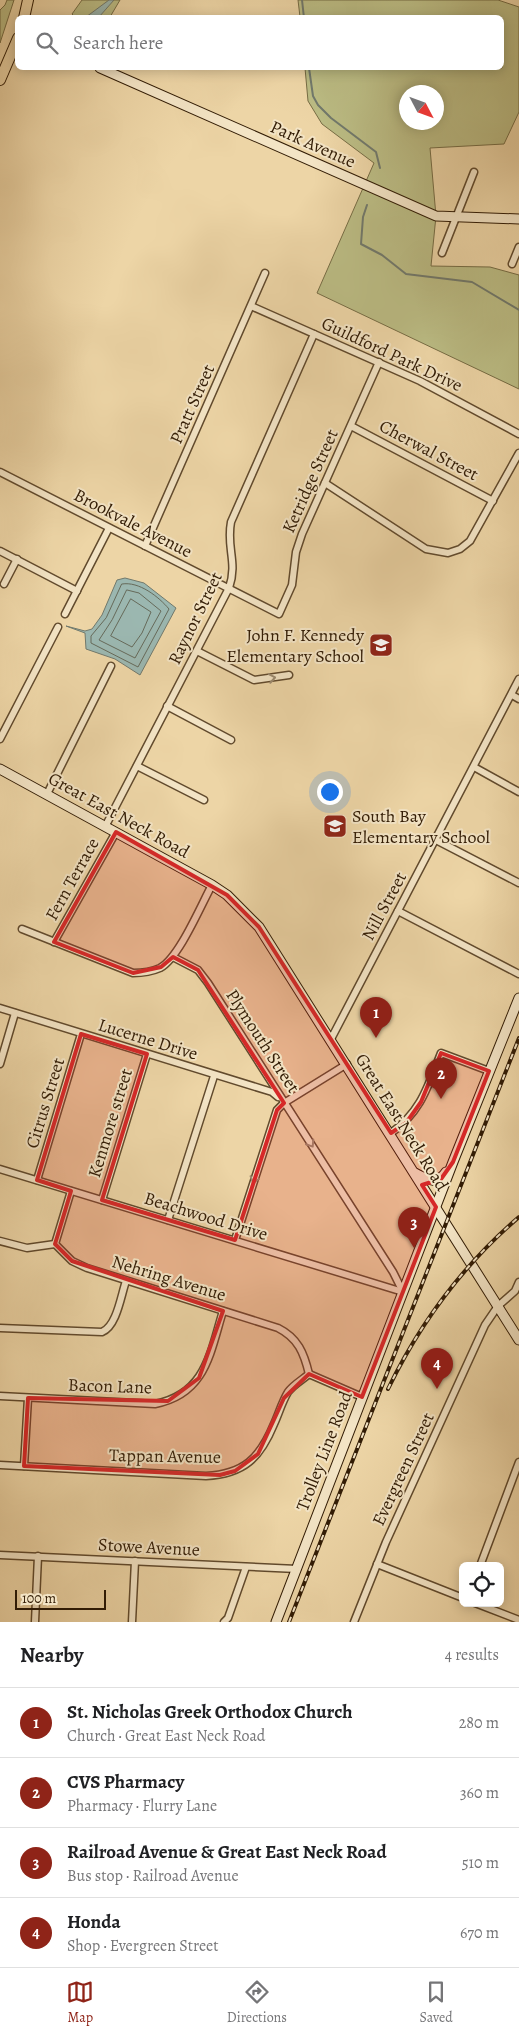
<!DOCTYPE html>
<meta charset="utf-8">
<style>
:root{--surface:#fff;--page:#f2f2f2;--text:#202124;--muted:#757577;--line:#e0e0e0;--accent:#8f2418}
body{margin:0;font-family:Alegreya,serif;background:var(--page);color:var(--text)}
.controls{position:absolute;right:15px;bottom:15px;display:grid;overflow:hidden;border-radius:8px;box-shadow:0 2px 12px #0003}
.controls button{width:45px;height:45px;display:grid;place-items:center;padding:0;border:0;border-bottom:1px solid var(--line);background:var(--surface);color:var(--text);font:25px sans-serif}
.compass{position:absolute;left:399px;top:85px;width:45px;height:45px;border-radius:50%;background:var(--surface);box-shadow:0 2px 12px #0003;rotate:131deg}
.scale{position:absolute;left:15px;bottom:12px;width:91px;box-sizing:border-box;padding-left:5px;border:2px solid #321c05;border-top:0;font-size:14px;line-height:18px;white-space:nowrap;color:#321c05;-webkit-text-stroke:4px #f3e4c5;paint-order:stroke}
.you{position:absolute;left:329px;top:791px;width:18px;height:18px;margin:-12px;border:4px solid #fff;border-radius:50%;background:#1a73e8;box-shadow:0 0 0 8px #1a73e833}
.badge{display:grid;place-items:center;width:32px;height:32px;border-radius:50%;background:var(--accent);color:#fff;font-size:16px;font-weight:700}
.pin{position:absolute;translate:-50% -41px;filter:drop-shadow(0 1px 2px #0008)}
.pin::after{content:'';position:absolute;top:26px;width:18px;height:15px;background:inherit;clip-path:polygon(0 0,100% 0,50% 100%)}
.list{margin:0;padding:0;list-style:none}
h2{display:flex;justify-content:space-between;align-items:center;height:65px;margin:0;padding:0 20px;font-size:21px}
h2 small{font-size:16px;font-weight:400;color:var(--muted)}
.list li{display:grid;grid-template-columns:32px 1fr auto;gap:15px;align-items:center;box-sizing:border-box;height:70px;padding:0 20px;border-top:1px solid var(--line)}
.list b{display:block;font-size:19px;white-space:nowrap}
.list p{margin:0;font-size:16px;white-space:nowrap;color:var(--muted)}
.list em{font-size:16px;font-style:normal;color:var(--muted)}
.icon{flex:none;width:28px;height:28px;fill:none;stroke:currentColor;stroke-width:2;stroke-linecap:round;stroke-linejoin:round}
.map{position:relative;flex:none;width:519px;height:1622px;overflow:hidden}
.search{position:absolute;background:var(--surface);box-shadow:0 2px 12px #0003;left:15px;right:15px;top:15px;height:55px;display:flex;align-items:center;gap:12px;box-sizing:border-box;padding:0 18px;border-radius:8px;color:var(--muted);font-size:19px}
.sheet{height:345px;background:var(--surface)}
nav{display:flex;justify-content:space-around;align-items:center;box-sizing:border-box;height:70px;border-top:1px solid var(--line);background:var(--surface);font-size:14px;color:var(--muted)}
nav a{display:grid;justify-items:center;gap:2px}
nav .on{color:var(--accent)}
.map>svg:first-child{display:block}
.green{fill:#bbbc84;stroke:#766c44;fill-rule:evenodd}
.water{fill:#9bb7b0;stroke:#71796c}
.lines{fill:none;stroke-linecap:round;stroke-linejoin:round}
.shore{stroke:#666a5a;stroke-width:1}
.stream{stroke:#71796c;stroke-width:2}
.street-casing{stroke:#614a2d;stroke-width:9}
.secondary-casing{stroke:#321c05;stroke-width:11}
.primary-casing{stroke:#321c05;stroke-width:12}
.street{stroke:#f3e4c5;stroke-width:6}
.secondary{stroke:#f3e4c5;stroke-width:9}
.primary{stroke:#edd5a6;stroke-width:10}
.rail-casing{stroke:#321c05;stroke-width:4}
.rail{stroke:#f3e4c5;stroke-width:2;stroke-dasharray:5.5;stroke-linecap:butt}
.oneway{stroke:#9c8a6f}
.marked{fill:#d62828;fill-opacity:0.2;stroke:#d62828;stroke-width:4;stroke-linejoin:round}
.labels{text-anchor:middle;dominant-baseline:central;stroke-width:4;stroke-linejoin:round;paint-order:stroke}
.street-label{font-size:18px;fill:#321c05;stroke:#f3e4c5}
.poi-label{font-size:18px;fill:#321c05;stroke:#f3e4c5;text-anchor:end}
</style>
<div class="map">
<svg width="519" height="1622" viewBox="0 0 519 1622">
<rect width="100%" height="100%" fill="#edd5a6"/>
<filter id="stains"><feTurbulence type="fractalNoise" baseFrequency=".004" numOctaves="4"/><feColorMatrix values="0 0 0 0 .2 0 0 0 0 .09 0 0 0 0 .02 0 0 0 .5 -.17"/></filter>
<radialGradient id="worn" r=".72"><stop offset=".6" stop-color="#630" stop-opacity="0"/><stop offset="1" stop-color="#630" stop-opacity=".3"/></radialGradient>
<g class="green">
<path d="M7,0H14L0,43V10L5,5Z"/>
<path d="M82,0H120L110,17H75L72,14Z"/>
<path d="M298,0H498L519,7V112L504,144L430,148L436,216L431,266L490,267L519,275V389L317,293L374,163L322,124L308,101L305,68H502V18L300,17ZM406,92H436V122H406Z"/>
</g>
<g class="water">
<path d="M109,0H114L99,17H86Z"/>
<path d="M125,578L144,583L176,608L140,675L115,659L86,649L85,633L66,626L85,631L92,629L102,615L117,580Z"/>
</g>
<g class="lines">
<g class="shore">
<path d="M122,584C139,581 159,597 169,609L138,667L91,643V636L106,618Z"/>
<path d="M127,590L139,593L161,611L135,658L99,640L112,620Z"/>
<path d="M131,599L151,612L142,633L132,647L111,636Z"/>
</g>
<g class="stream">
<path d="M302,0L304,18"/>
<path d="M309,68L313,96L318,105L331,118L376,152L380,168"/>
<path d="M367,205L363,217L361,244L382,255L406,274L472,282L519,310"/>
</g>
<g class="street-casing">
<g id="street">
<path d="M442,253L474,172"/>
<path d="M512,264L519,247"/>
<path d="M251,306L420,381L519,434"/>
<path d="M351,426L493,501"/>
<path d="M0,472L279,614L292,585L296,552L302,534L379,362"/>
<path d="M325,483L426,549L448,553L460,549L470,541L519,453"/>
<path d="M145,546L265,273"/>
<path d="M0,551L77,591"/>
<path d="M4,584L17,559"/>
<path d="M65,614L109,528"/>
<path d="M197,651L254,680L289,675"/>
<path d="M512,695L519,699"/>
<path d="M167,706L231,740"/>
<path d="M0,739L58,627"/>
<path d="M137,766L204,800"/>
<path d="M474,767L519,792"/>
<path d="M47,794L111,666"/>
<path d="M106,825L229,588C238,562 226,548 231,522L314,334"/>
<path d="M436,840L519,883"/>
<path d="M398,911L519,974"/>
<path d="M22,929L133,973C143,973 151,972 160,968C179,958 201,905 212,885"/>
<path d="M54,942L116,832"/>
<path d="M173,957L198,970L208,983L393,1272L403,1292"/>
<path d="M0,1008L272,1092L278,1097"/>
<path d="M331,1039L519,679"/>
<path d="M0,1064L15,1013"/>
<path d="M391,1133C421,1112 428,1086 441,1053L489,1071"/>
<path d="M0,1169L403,1292"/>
<path d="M37,1180L81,1034"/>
<path d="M102,1200L147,1054"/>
<path d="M168,1220L214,1076"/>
<path d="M235,1240L277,1110L284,1103L347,1064"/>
<path d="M0,1241L27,1248L55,1244"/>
<path d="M55,1244L72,1261L87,1268L278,1328C298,1338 304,1353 309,1374"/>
<path d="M55,1244L71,1191"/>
<path d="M0,1328L102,1332C117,1326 121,1295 126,1281"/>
<path d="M309,1374L362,1397"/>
<path d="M0,1396L155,1404C206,1394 210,1353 223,1311"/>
<path d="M0,1465L206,1476C244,1474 260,1458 274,1424C279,1413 282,1402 288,1392C293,1385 302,1380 309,1374"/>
<path d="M24,1466L28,1398"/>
<path d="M0,1555L297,1569"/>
<path d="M377,1564L463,1598"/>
<path d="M480,1566L519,1462"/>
<path d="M475,1603L519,1620"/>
<path d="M35,1622L38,1556"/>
<path d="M132,1622L135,1561"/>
<path d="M224,1622L228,1618L246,1567"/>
<path d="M354,1622L386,1542L485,1325L498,1306L515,1291L519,1282"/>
</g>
</g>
<g class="secondary-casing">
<g id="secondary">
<path d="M100,68L436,216L519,219"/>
<path d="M0,769L212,885L227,895L259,927L519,1340"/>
<path d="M415,1173C427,1179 437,1186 446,1172"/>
<path d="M276,1622L453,1162L519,998"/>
</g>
</g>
<g class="primary-casing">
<g id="primary">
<path d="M24,18L28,0"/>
<path d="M0,80L18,38"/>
</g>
</g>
<use href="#street" class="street"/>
<use href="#secondary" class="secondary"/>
<use href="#primary" class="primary"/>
<g class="rail-casing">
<g id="rail">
<path d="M388,1389C420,1323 463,1265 519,1217"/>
<path d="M289,1622L519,1038"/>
</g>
</g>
<use href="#rail" class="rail"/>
</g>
<defs><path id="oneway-chevron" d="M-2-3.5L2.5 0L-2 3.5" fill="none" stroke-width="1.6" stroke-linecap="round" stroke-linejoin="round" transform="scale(1.25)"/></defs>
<g class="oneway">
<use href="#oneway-chevron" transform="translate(272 678) rotate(-10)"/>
<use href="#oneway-chevron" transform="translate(311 1144) rotate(57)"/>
<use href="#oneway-chevron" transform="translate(254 1180) rotate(108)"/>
</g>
<path class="marked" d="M116,832L227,895L259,927L391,1133L406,1123L421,1102L441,1053L489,1071L453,1162L441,1179L422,1185L436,1207L362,1397L309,1374L284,1398L258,1454L235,1471L220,1475L24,1466L28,1398L168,1401L199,1378L223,1311L72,1261L55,1244L71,1191L37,1180L81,1034L147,1054L102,1200L235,1240L277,1110L284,1103L198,970L173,957L161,967L133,973L54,942Z"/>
<defs>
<g id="school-square" transform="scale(1.25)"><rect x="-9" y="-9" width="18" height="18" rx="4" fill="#8f2418" stroke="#f3e4c5"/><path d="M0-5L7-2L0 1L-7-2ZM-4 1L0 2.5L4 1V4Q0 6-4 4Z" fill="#fff"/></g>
</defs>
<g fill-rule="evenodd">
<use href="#school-square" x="381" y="645"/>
<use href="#school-square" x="335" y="826"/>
</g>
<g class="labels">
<g class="street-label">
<text transform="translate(313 144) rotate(24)">Park Avenue</text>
<text transform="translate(392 354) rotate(25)">Guildford Park Drive</text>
<text transform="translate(192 404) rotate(-66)">Pratt Street</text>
<text transform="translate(429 450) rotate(28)">Cherwal Street</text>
<text transform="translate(310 481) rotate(-66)">Ketridge Street</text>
<text transform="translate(133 523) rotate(27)">Brookvale Avenue</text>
<text transform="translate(195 618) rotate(-64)">Raynor Street</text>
<text transform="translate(119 815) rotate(29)">Great East Neck Road</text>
<text transform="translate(72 879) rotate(-61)">Fern Terrace</text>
<text transform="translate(384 906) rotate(-62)">Nill Street</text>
<text transform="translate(148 1039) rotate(17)">Lucerne Drive</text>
<text transform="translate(263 1041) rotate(57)">Plymouth Street</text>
<text transform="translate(45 1103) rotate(-73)">Citrus Street</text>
<text transform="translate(402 1122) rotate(58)">Great East Neck Road</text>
<text transform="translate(110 1123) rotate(-73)">Kenmore street</text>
<text transform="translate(206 1216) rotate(17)">Beachwood Drive</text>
<text transform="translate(169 1278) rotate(17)">Nehring Avenue</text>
<text transform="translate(110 1386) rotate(2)">Bacon Lane</text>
<text transform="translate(324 1451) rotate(-69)">Trolley Line Road</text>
<text transform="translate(165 1456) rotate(1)">Tappan Avenue</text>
<text transform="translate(403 1469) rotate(-65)">Evergreen Street</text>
<text transform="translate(149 1547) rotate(3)">Stowe Avenue</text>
</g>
<g class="poi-label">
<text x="364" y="635">John F. Kennedy<tspan x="364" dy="21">Elementary School</tspan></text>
<text x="352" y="816" text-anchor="start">South Bay<tspan x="352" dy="21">Elementary School</tspan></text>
</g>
</g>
<rect width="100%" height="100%" filter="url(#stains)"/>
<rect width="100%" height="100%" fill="url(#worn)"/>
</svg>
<div class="controls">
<button><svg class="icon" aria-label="locate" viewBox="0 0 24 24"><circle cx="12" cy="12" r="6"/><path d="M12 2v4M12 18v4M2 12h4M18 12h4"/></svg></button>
</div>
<svg class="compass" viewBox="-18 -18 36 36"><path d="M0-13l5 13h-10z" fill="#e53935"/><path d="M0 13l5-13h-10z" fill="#757577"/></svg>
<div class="scale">100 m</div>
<div class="you"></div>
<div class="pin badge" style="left:376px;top:1038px">1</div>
<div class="pin badge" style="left:441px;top:1099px">2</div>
<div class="pin badge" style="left:414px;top:1248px">3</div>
<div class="pin badge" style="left:437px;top:1389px">4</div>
<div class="search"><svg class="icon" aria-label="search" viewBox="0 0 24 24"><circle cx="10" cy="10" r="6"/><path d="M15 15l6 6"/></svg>Search here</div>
</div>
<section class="sheet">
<h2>Nearby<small>4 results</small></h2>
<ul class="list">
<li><span class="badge">1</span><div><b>St. Nicholas Greek Orthodox Church</b><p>Church · Great East Neck Road</p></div><em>280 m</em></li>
<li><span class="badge">2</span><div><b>CVS Pharmacy</b><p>Pharmacy · Flurry Lane</p></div><em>360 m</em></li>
<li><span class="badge">3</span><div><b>Railroad Avenue &amp; Great East Neck Road</b><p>Bus stop · Railroad Avenue</p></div><em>510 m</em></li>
<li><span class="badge">4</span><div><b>Honda</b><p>Shop · Evergreen Street</p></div><em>670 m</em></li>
</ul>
</section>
<nav>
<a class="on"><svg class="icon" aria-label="map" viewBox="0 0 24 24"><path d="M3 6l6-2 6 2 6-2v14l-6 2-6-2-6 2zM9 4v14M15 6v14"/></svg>Map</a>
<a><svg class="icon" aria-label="directions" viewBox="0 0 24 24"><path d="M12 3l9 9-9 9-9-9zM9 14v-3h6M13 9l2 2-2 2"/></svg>Directions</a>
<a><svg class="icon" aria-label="saved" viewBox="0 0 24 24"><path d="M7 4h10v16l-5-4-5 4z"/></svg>Saved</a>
</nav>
